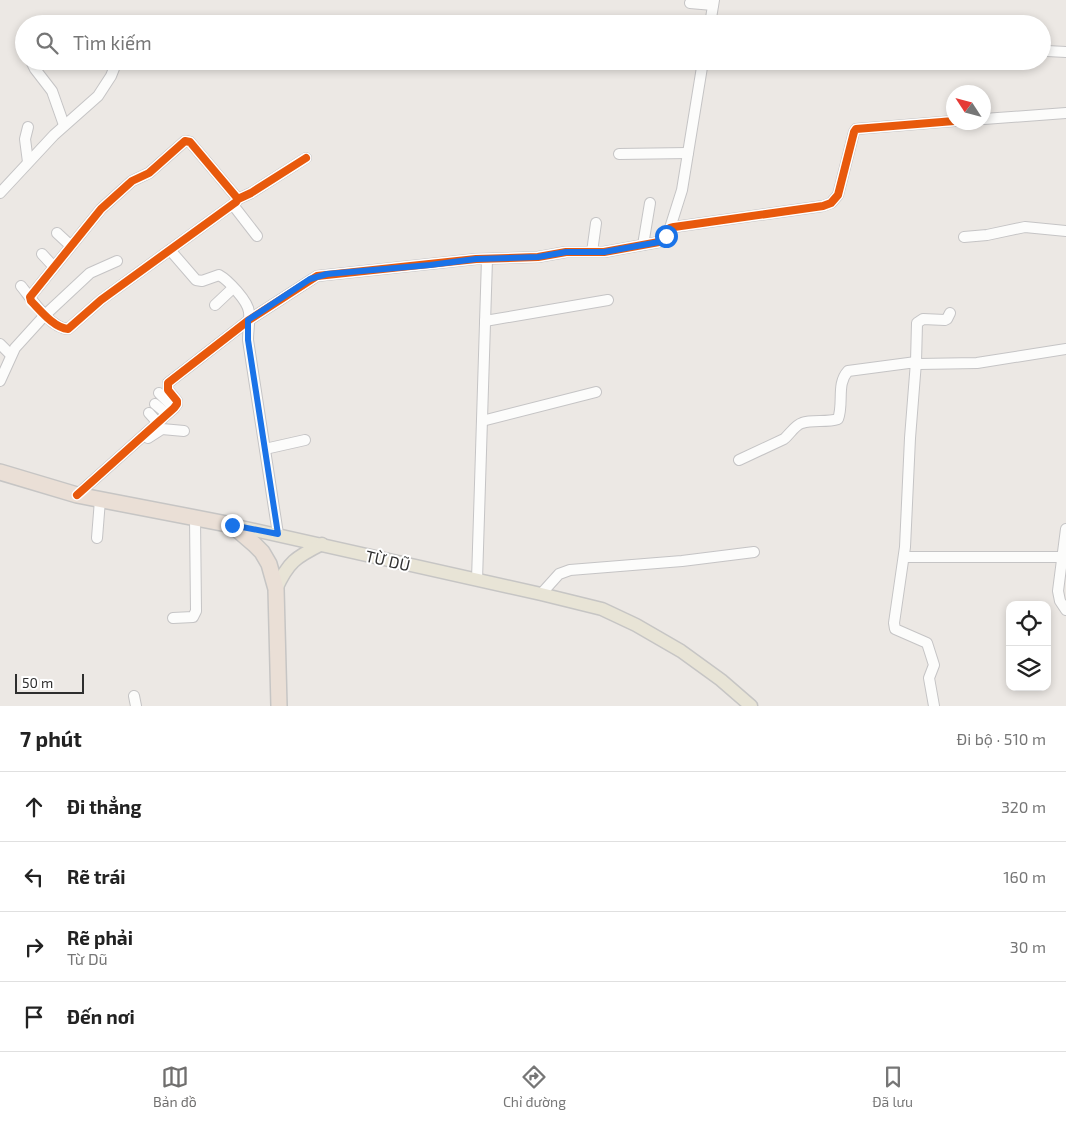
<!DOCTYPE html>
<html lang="vi">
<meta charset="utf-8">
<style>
:root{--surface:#fff;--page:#f6f6f6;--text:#222;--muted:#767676;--line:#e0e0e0;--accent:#706f6e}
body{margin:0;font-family:"Exo 2",sans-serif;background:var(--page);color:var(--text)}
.controls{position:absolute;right:15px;bottom:15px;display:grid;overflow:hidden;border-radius:10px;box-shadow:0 2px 8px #0003}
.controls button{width:45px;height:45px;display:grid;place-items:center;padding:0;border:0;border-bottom:1px solid var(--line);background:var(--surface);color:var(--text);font:25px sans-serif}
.compass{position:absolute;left:946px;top:85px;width:45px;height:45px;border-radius:50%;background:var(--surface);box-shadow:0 2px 8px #0003;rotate:306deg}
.scale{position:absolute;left:15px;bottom:12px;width:69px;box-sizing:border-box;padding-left:5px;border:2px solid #2e2e2e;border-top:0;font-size:14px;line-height:18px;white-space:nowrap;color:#2e2e2e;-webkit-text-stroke:4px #fff;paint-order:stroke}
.stop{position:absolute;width:15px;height:15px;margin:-11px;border:4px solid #1a73e8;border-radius:50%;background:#fff}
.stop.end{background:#1a73e8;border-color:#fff;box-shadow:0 1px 5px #0008}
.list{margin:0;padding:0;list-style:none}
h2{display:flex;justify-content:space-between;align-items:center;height:65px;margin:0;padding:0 20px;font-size:21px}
h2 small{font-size:16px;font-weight:400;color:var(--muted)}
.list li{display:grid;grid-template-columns:32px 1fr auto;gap:15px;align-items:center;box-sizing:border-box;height:70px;padding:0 20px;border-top:1px solid var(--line)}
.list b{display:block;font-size:19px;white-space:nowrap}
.list p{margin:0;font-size:16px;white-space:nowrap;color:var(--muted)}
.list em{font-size:16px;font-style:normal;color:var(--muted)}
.icon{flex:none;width:28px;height:28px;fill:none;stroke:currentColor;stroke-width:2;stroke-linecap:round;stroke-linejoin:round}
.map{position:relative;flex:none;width:1066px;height:706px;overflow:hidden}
.search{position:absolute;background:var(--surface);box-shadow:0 2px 8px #0003;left:15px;right:15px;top:15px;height:55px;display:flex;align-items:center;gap:12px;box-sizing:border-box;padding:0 18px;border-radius:28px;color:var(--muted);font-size:19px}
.sheet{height:345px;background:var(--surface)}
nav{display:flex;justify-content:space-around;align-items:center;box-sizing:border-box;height:70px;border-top:1px solid var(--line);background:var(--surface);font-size:14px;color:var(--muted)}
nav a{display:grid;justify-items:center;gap:2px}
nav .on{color:var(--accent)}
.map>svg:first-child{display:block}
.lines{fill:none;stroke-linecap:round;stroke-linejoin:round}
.minor-casing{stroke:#c5c4c5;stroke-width:12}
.major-casing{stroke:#c6c5c4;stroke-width:15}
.highway-casing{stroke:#c6c5c4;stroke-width:18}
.minor{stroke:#fcfcfb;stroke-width:10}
.major{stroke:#e8e4d6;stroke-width:12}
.highway{stroke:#eadfd6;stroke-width:15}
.cycleway-casing{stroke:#fff;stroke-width:11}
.cycleway{stroke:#e8590c;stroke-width:8}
.route{stroke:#1a73e8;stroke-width:6}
.labels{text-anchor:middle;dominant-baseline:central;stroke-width:4;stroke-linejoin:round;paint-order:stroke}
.street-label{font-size:16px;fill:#2e2e2e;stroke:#fff}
</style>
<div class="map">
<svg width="1066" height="706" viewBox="0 0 1066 706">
<rect width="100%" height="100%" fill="#ece8e4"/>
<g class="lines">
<g class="minor-casing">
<g id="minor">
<path d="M690,3L713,5"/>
<path d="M126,24H127"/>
<path d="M710,24L714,0"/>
<path d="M1047,51L1066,52"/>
<path d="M31,61L35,69L52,91L64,125"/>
<path d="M984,119L1066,113"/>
<path d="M28,127L25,139L28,162"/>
<path d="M619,154L688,153"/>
<path d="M0,193L54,135L98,96L111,76L117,61"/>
<path d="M233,205L257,236"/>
<path d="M670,228L682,190L703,61"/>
<path d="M57,233L71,246"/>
<path d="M964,237L987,235L1025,227L1066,231"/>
<path d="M643,245L650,203"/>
<path d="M170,250L196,280L202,281L219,275C228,280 248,301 249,312C250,321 248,331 248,340L278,534"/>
<path d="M592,252L596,223"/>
<path d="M42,254L54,267"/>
<path d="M21,286C31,298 50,328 68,329L101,300L236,202L238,199L251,193L306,158"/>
<path d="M30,297L101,209L132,181L149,173L185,141L190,142L238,199"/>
<path d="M215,305L233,288"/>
<path d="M950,313L947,319L945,320L923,319L917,323L916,362L919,364L977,363L1066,349"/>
<path d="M485,321L608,300"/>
<path d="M0,344L11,355"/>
<path d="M0,381L15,348L45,315L90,273L117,261"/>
<path d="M159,393L174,408"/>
<path d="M155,404L167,414"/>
<path d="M149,413L158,423"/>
<path d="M482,421L596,392"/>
<path d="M148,438L162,429L184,431"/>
<path d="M265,449L305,440"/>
<path d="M739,460L784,439C790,434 795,425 802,423C813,419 826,423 838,419C844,403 836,384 848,371L916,362L910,438L905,547L894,623L895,629L927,643L934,665L929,678L934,706"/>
<path d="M77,495L174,408L177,404V401L168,390V383L249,320L317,276L476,259L538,257L566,252H604L659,242L666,236L670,228L674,227L823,206L831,203L838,195L854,132L856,129L954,121"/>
<path d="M1066,529L1058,591L1060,601L1066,610"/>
<path d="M97,538L100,500"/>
<path d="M904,557H1062"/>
<path d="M477,580L487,259"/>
<path d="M541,594L559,574L570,570L682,561L754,552"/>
<path d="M173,618L193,617L196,611L195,518"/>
<path d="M134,696L136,706"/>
</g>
</g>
<g class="major-casing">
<g id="major">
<path d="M232,525L541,594L602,609L636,625L681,651L721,680L751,706"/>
<path d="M276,589C288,562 296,557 322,544"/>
</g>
</g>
<g class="highway-casing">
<path id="highway" d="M0,472L77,495L232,525L254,544L262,552L269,564L276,589L279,706"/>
</g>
<use href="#minor" class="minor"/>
<use href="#major" class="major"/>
<use href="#highway" class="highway"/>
<g class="cycleway-casing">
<g id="cycleway">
<path d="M238,199L190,142L185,141L149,173L132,181L101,209L30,297L31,301C40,310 54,328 68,329L101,300L236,202L238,199L251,193L306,158"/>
<path d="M77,495L174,408L177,404V401L168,390V383L249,320L317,276L476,259L538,257L566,252H604L659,242L666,236L670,228L674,227L823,206L831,203L838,195L854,132L856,129L954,121"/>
</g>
</g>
<use href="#cycleway" class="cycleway"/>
</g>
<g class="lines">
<path class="route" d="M232,525L278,534L248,340V320L310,279L327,274L430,265L476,259L538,257L566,252H604L659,242L666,236"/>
</g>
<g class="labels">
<g class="street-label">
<text transform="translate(388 560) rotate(13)">TỪ DŨ</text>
</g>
</g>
</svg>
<div class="controls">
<button><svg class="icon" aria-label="locate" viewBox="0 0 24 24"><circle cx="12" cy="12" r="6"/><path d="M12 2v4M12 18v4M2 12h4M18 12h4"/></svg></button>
<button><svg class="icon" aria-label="layers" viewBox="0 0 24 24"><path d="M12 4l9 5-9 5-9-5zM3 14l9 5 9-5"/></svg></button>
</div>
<svg class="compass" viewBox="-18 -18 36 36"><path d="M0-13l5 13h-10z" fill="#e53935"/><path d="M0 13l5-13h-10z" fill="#767676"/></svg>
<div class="scale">50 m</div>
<div class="stop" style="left:666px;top:236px"></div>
<div class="stop end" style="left:232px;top:525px"></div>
<div class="search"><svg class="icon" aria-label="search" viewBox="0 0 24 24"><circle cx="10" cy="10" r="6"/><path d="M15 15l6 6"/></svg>Tìm kiếm</div>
</div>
<section class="sheet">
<h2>7 phút<small>Đi bộ · 510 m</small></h2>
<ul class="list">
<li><svg class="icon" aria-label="ahead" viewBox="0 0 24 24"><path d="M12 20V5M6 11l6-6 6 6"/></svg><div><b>Đi thẳng</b></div><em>320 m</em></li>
<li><svg class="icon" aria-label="left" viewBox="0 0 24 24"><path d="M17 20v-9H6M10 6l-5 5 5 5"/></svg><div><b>Rẽ trái</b></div><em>160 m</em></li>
<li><svg class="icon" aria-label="right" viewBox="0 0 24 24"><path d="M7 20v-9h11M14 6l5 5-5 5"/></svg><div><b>Rẽ phải</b><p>Từ Dũ</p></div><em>30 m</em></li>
<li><svg class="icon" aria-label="arrive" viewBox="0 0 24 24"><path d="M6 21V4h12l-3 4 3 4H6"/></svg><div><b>Đến nơi</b></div></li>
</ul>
</section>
<nav>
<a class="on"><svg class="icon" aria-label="map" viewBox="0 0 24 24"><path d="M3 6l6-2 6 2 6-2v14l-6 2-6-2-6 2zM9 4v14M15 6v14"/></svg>Bản đồ</a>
<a><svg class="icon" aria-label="directions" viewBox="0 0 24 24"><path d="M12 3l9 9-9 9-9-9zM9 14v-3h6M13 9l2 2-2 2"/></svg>Chỉ đường</a>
<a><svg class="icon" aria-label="saved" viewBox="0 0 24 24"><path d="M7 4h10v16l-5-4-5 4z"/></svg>Đã lưu</a>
</nav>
